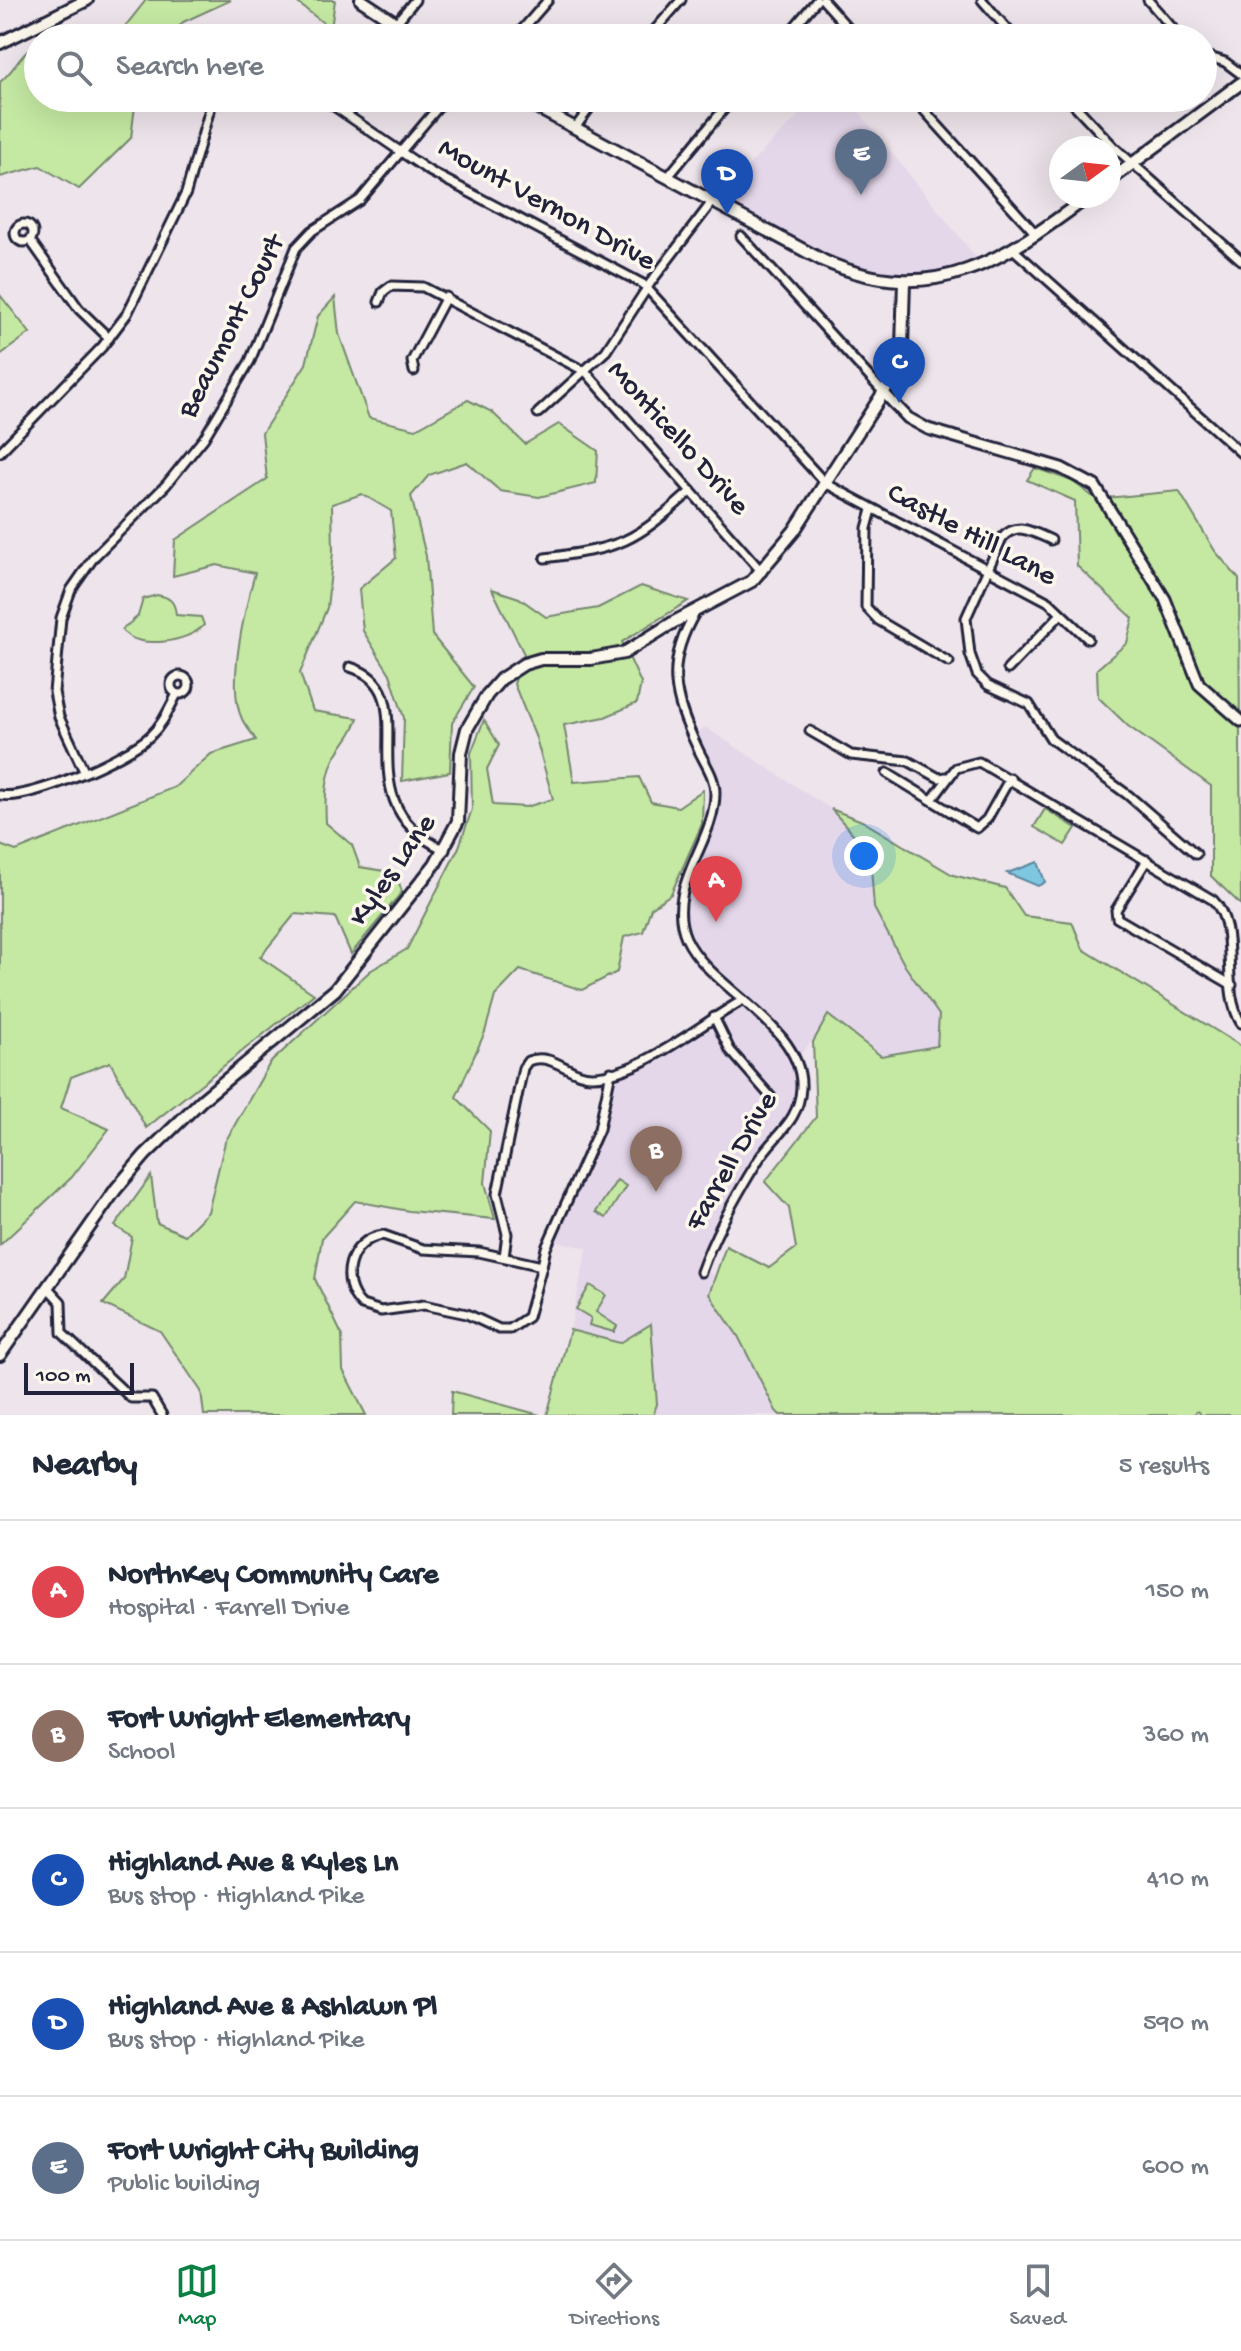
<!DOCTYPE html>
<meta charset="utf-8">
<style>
:root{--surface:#fff;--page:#f2f2f3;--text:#1f2937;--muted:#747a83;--line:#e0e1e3;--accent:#0b8043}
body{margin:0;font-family:"Gochi Hand",sans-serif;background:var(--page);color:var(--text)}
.compass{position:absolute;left:1049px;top:136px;width:72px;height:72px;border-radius:50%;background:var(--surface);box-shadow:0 8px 32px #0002;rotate:75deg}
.scale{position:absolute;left:24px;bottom:20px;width:110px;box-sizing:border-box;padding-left:8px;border:4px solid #22223b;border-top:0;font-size:22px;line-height:28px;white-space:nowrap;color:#22223b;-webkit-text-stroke:6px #fbf7ec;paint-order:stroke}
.you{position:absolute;left:864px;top:856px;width:28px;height:28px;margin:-20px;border:6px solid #fff;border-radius:50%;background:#1a73e8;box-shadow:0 0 0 12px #1a73e833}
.badge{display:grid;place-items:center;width:52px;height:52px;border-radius:50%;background:var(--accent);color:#fff;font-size:26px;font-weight:700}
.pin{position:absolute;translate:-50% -66px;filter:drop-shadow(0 2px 4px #0008)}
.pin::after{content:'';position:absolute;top:42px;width:28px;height:24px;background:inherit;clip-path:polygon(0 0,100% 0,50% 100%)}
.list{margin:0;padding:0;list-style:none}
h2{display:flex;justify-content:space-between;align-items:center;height:104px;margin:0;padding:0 32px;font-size:34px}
h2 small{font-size:26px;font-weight:400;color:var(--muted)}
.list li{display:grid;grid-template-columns:52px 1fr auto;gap:24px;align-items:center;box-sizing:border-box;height:144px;padding:0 32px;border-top:2px solid var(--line)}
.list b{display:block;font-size:30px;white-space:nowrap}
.list p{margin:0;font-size:26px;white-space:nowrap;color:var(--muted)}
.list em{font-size:26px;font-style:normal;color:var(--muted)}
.icon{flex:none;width:44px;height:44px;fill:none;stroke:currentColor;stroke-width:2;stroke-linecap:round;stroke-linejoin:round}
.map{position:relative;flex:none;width:1241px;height:1415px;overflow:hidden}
.search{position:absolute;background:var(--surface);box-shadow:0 8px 32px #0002;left:24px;right:24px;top:24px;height:88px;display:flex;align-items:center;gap:20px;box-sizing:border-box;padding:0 28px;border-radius:44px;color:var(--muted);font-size:30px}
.sheet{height:824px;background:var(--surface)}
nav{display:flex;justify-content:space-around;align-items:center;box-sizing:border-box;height:112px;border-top:2px solid var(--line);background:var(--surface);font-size:22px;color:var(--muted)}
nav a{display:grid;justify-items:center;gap:4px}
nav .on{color:var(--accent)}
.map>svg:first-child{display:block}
.built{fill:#e5d7ea}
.green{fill:#c5e9a3;stroke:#74866f;stroke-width:2}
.water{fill:#7fc7e0;stroke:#5a859e;stroke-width:2}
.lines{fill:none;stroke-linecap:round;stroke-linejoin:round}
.minor-casing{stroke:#22223b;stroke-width:13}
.tertiary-casing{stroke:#22223b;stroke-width:15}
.secondary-casing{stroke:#22223b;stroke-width:16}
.minor{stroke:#fbf7ec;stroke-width:7}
.tertiary{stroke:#fbf7ec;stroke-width:9}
.secondary{stroke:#fbf7ec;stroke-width:10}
.labels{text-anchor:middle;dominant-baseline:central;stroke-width:7;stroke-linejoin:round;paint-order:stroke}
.street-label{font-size:30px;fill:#22223b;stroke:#fbf7ec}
</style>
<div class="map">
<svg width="1241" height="1415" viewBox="0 0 1241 1415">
<rect width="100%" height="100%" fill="#eee4eb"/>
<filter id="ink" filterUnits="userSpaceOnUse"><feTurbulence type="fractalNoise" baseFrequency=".0125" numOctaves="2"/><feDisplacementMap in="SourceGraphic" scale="16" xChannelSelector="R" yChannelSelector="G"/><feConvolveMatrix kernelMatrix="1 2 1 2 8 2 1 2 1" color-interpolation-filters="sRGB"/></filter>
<g filter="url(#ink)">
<g class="built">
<path d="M816,98H843L859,112L983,266L952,276L859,274L712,202Z"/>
<path d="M705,727L831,809L870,853L874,908L905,966L939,1015L937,1046L881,1056L828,1015L815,1038L795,1060L799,1070V1104L722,1223L701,1271L715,1275L709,1294L738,1336L780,1415H653L657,1404L651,1325L620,1343L570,1330L587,1248L549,1240L586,1161L611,1077L743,1000L690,946L680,904L711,822L714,781L692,737Z"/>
</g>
<g class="green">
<path d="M146,0H231L183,22L169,38H116Z"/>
<path d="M294,0H335L331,29Z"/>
<path d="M38,44V98H136L131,138L79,189L40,166L0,177V82C15,70 21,52 38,44Z"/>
<path d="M0,295L30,333L0,355Z"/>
<path d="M335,297L339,334L369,418L416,429L468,400L492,412L525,444L559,424L598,451L596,483L539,497L500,491L467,462L429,475L411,496L426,556L432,635L474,687L452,723L450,772L402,781L404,718L390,674L363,631L359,589L396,558L391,511L362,494L332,504L333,552L327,608L300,673L313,711L358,718C352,738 338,747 332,764C325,783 325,803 326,823L352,845L360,867L396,873L402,892L351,954L335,917L295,914L260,957L314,994L146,1128L110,1062L71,1077L61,1108L109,1129L72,1177L0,1245V845L16,851L175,787L211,754L256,740C252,733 245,726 242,719C226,686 245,608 255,573L217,565L173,576L175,540L267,479L262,433L306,364L318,316Z"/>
<path d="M1035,468L1072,481L1096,499L1179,491L1215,551L1239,579L1241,905L1211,876V786L1128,726L1098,697L1097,669L1127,643L1133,618L1077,566L1075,501L1027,480Z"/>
<path d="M641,586L688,601L622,642L641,683L637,703L605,717L564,725L574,782L639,777L651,802L678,807L703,790L702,824L671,894L651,908L643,932L624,937L617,972L582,990L520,970L495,996L485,1032L456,1097L490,1131L485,1183L495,1219L409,1211L355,1201L322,1238L315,1279L342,1335L343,1370L366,1415H204L201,1391L160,1331L103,1304L124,1279L132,1237L115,1226L151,1176L157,1223L185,1235L208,1212L225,1142L270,1063L370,971L407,949L459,847L472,809L471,753L484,720L499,745L487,769L493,805L526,807L553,799L536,738L514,684L524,654L492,589L519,598L546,617L598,608Z"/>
<path d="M157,595C170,597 175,602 176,615L201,617L204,625C188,643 136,650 122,630L138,616L143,599Z"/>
<path d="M831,809L862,821L953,875L1005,888L1024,916L1072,922L1083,949L1241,1046V1415H1201L1198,1411L1192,1415H780L776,1411L738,1336L709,1294L726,1246L769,1268L796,1248L789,1208L765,1182L816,1117L813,1042L828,1015L881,1056L937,1046L939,1015L905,966L874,908L870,853Z"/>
<path d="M1045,809L1076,828L1065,845L1034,827Z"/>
<path d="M617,1180L626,1186L606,1218L596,1212Z"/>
<path d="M590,1285L606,1295L596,1312L617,1326L614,1332L589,1325L591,1318L576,1309Z"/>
<path d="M651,1324L657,1404L653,1415H547L570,1330L620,1343Z"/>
<path d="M452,1391L540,1415H451Z"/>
</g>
<path class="water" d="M1038,862L1045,882L1038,886L1007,873Z"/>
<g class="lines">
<g class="minor-casing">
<g id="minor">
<path d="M823,0L857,38"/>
<path d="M982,0L1015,38"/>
<path d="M1148,0L1181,38"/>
<path d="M396,23L415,0"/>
<path d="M515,38L548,0"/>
<path d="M648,38L681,0"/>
<path d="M785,38L817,0"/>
<path d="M1203,55L1225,62L1241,74"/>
<path d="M322,98L429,171L643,284L825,483L1049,602L1088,639"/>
<path d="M913,98L1037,235"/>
<path d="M1068,98L1113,146L1241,260"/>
<path d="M575,128L597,98"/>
<path d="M667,178L733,98"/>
<circle cx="24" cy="233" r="9"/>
<path d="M741,236L884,393"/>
<path d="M30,240L79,309L109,338"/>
<path d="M1014,250L1241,453"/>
<path d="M379,302L383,292L391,286L423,287L586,372L762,572"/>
<path d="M414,371L412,361L446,297"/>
<path d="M538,413L606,351L651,282L712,202"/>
<path d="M0,452L102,347L127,314L186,193L213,98"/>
<path d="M872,510L867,528L866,607L878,620L949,662"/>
<path d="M1051,540C1033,532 1017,521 1002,538L966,618L970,654L977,674L988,685L1029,704L1051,739L1128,795L1196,854"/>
<path d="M545,558C623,547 632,544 691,491"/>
<path d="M695,613C665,664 673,697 698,749C705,764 715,777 715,793C715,843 664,887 686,938C709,989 804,1025 801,1088C799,1122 776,1133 759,1159C737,1194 715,1232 701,1272"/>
<path d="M350,667C433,692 336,801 445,850"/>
<path d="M1008,669L1061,614"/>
<circle cx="180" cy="685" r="9"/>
<path d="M810,731L851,755L908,761L939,778L946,777"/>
<path d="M84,771L59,717L54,692L61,618L71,590L94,557L166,485L204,438L250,361L296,248L312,231L360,200L446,98"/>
<path d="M887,773L977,828L987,819L1010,778"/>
<path d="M0,795C29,801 128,757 150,736C163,724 169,709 177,694"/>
<path d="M932,800L956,768L979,762L1213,900C1241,928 1219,988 1241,1023"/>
<path d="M1147,860L1116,910L1117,918L1232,985"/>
<path d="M714,1017L730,1050L771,1097"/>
<path d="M383,1235L423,1249L479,1252L542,1266L528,1317L510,1329H499L467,1314L424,1305L381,1311L362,1305C338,1282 348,1240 383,1235Z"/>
<path d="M504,1257L507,1234L497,1194L523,1068L528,1061C552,1051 570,1077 593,1076C641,1075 702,1023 743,1000"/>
<path d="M542,1266L546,1248L599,1129L611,1072"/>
<path d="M48,1288L61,1302L62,1333L131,1398H152L162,1415"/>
</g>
</g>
<g class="tertiary-casing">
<path id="tertiary" d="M884,393L908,418L928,429L1061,468L1095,486L1165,599L1199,684L1241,721"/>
</g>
<g class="secondary-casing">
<g id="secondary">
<path d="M361,0L419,38"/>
<path d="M0,43L87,0"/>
<path d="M519,98L824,261C934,309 1003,260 1089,196"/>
<path d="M1109,181L1241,83"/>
<path d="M0,1355L116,1189L145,1155L203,1099L335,990L435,864L458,821L461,753L467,729L487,695L501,679L524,664L541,659H591L624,653L674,622L752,581L794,531L894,376L902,348L904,281"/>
</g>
</g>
<use href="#minor" class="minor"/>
<use href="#tertiary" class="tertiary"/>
<use href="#secondary" class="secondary"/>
</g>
</g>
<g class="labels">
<g class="street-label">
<text transform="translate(546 206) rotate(29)">Mount Vernon Drive</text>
<text transform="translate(233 327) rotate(-63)">Beaumont Court</text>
<text transform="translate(677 439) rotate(48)">Monticello Drive</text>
<text transform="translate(971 536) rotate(28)">Castle Hill Lane</text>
<text transform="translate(394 871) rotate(-55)">Kyles Lane</text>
<text transform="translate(733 1162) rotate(-60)">Farrell Drive</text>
</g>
</g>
</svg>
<svg class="compass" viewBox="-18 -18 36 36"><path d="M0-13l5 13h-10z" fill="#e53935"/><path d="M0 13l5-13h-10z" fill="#747a83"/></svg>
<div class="scale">100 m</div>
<div class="you"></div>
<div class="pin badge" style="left:716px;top:922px;background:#e0444e">A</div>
<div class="pin badge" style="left:656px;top:1192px;background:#8d6e63">B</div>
<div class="pin badge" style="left:899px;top:403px;background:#1a4fb4">C</div>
<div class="pin badge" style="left:727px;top:215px;background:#1a4fb4">D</div>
<div class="pin badge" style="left:861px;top:195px;background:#5c6f8a">E</div>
<div class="search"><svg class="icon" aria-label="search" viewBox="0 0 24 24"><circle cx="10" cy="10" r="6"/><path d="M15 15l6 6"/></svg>Search here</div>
</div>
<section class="sheet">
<h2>Nearby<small>5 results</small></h2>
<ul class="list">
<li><span class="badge" style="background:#e0444e">A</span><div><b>NorthKey Community Care</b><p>Hospital · Farrell Drive</p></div><em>150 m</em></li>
<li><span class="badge" style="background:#8d6e63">B</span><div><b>Fort Wright Elementary</b><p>School</p></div><em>360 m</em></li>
<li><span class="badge" style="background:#1a4fb4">C</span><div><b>Highland Ave &amp; Kyles Ln</b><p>Bus stop · Highland Pike</p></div><em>410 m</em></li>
<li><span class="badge" style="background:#1a4fb4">D</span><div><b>Highland Ave &amp; Ashlawn Pl</b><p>Bus stop · Highland Pike</p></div><em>590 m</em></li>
<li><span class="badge" style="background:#5c6f8a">E</span><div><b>Fort Wright City Building</b><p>Public building</p></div><em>600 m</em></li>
</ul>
</section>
<nav>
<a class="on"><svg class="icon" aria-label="map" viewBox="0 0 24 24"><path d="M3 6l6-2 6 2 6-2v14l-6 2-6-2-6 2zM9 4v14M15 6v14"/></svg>Map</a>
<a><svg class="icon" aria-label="directions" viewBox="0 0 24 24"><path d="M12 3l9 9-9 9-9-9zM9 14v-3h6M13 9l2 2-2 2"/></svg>Directions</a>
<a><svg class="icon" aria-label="saved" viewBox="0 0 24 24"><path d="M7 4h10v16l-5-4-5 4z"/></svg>Saved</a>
</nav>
